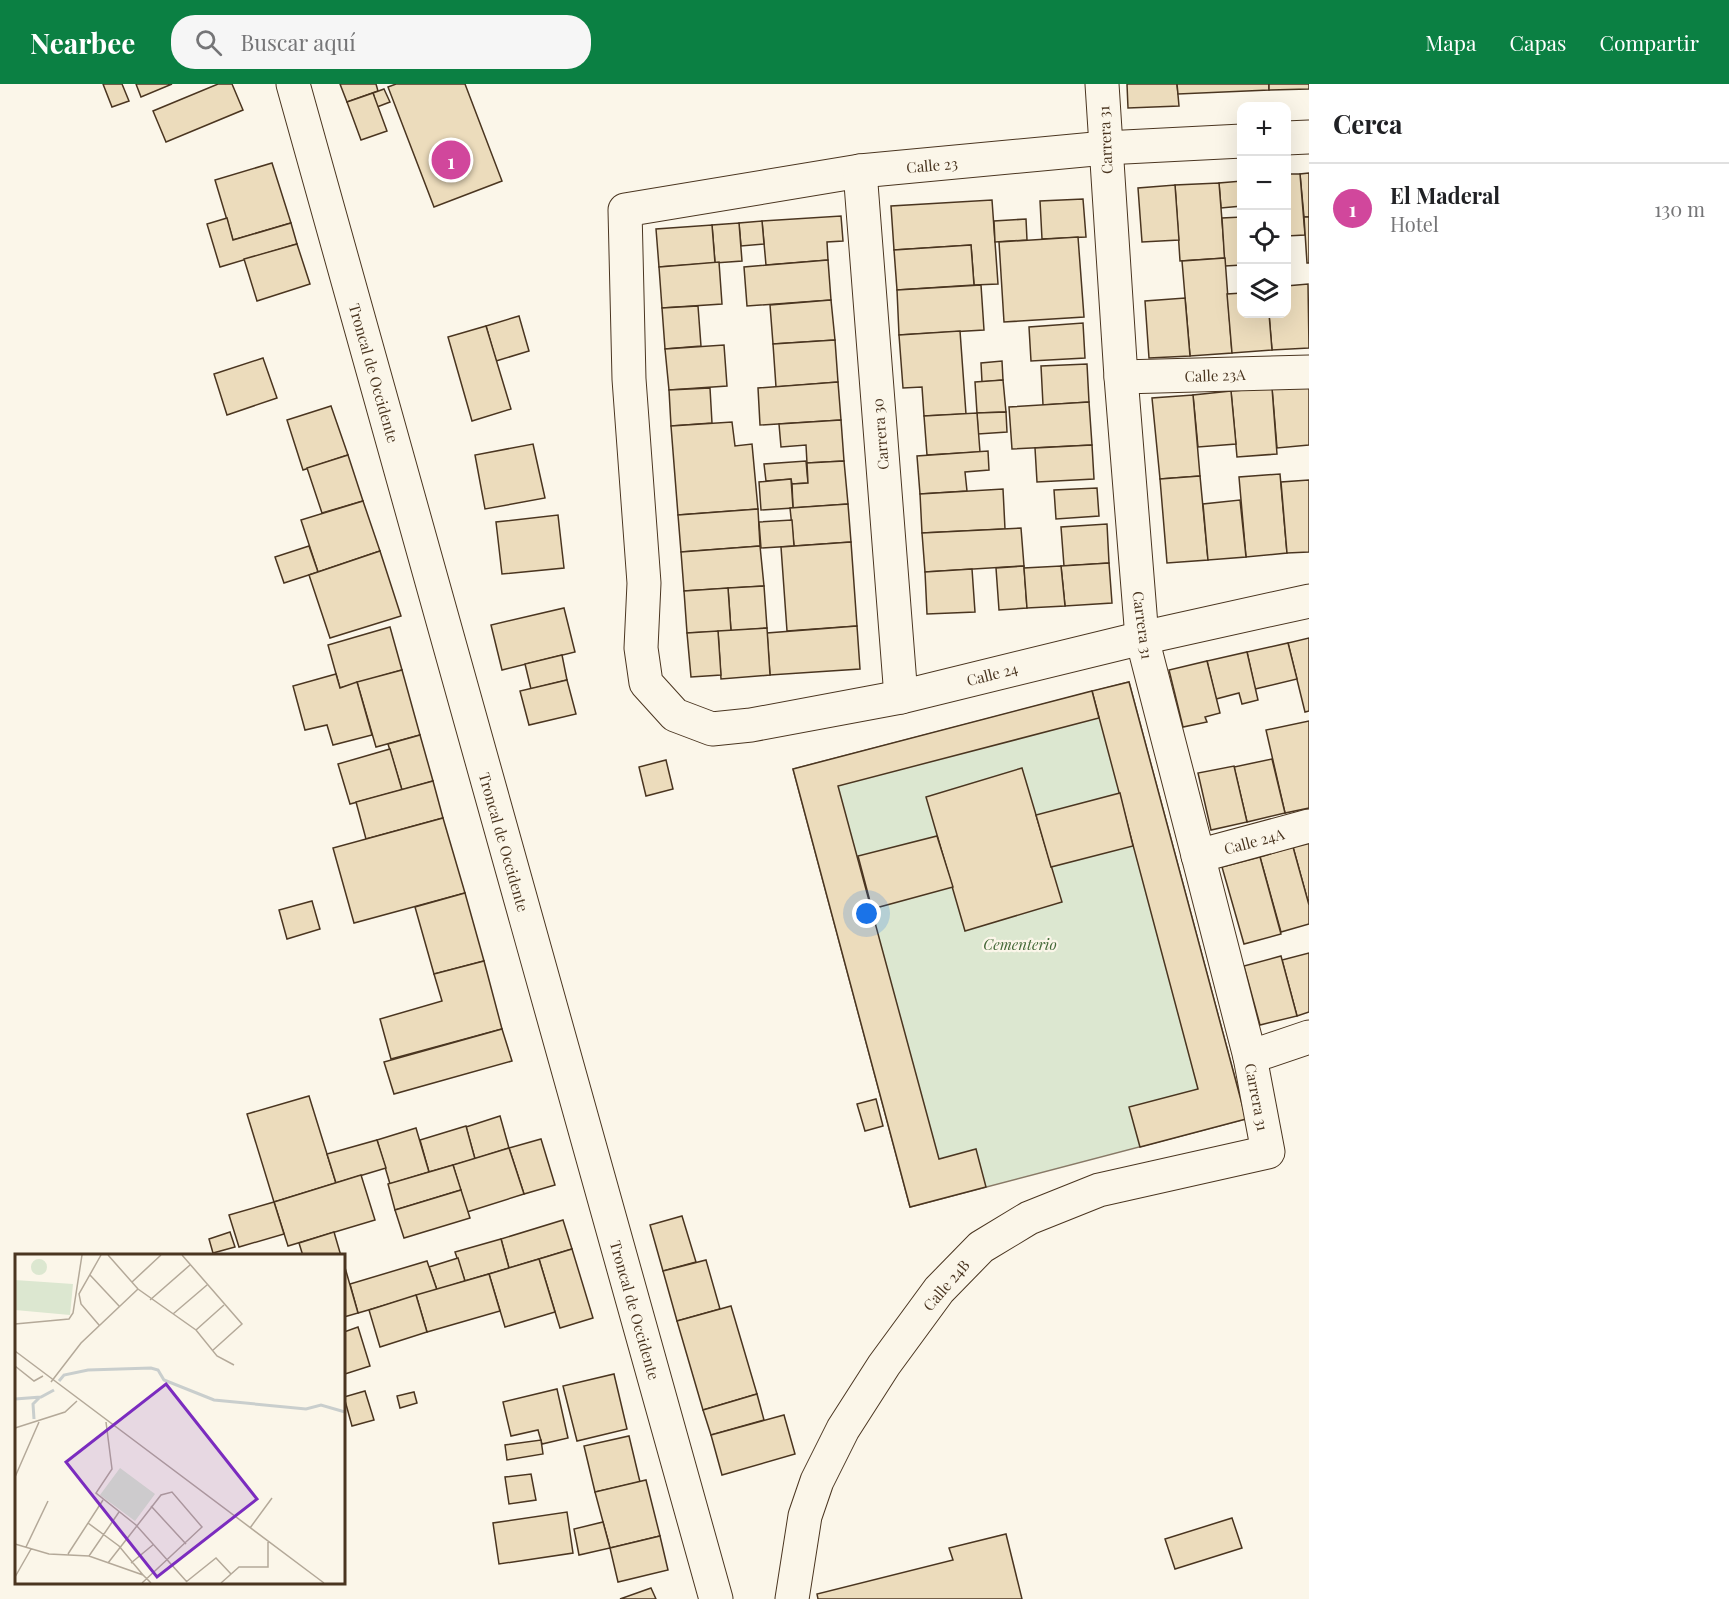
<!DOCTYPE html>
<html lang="es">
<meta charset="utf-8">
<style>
:root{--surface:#fff;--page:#f6f6f6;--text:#202124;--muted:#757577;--line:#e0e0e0;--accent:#0b8043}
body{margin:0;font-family:"Playfair Display",serif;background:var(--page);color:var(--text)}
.controls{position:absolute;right:18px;top:18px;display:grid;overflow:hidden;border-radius:12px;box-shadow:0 6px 24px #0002}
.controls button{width:54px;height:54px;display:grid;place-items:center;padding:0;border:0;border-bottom:2px solid var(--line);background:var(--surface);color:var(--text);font:30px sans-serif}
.you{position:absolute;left:867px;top:830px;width:21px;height:21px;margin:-15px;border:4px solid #fff;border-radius:50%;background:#1a73e8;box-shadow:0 0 0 9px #1a73e833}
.badge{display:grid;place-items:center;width:39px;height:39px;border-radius:50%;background:var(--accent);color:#fff;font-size:20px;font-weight:700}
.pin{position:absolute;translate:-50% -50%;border:3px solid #fff;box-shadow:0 2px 6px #0006}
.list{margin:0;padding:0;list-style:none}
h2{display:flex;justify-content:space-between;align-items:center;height:78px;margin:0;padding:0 24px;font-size:26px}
h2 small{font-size:20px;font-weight:400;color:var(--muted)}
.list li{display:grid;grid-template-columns:39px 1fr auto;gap:18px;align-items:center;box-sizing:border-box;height:90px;padding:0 24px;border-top:2px solid var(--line)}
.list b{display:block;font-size:22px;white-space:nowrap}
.list p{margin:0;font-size:20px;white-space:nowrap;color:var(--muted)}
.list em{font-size:20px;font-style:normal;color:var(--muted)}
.icon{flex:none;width:33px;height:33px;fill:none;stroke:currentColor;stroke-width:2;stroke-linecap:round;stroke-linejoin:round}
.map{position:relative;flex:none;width:1309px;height:1515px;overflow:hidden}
header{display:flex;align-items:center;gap:36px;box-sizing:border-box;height:84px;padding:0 30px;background:var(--accent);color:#fff}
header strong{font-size:28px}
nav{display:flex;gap:33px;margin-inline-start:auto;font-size:21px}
.search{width:420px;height:54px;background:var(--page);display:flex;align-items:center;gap:15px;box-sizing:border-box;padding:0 21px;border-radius:24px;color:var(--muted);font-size:22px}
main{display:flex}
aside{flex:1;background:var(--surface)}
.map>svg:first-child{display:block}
.green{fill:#dce7d0;stroke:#887966;stroke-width:1.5}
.building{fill:#ecdcbc;stroke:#4a3520;stroke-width:1.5}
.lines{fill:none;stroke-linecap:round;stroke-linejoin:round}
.minor-casing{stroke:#4a3520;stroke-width:35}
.major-casing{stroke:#4a3520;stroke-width:35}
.minor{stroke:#fbf6e9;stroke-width:33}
.major{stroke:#fbf6e9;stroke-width:33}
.labels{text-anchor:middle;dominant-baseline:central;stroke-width:4.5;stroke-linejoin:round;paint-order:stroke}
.street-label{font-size:15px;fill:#4a3520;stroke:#fbf6e9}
.park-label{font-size:15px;font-style:italic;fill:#436837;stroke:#fbf6e9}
.inset-river{fill:none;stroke:#c9cecd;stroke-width:3}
.inset-road{fill:none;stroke:#b4a999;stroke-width:1.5}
.view{fill:#7b2cbf;fill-opacity:0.15;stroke:#7b2cbf;stroke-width:3}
.inset-edge{fill:none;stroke:#4a3520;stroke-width:3}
</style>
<header>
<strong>Nearbee</strong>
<div class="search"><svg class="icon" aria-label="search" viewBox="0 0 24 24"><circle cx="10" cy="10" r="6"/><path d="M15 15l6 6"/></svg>Buscar aquí</div>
<nav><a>Mapa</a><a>Capas</a><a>Compartir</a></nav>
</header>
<main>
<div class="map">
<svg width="1309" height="1515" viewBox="0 0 1309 1515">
<rect width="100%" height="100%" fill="#fbf6e9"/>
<path class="green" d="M1129,598L1246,1035L910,1123L793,685Z"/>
<g class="building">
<path d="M103,0H122L129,17L112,23Z"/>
<path d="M136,0H172L141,13Z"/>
<path d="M218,0H232L243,26L166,58L153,27Z"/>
<path d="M340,0H376L378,7L347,18Z"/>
<path d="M396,0H465L502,97L434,123L388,3Z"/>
<path d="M1127,0H1177L1179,22L1128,24Z"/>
<path d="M1177,0H1269V6L1178,10Z"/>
<path d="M1269,0H1309V5L1269,6Z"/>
<path d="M384,5L390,18L377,23L373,9Z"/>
<path d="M373,9L387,47L361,56L347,18Z"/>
<path d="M272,79L291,139L233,156L215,96Z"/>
<path d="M1309,89V133H1304L1300,90Z"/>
<path d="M1286,90H1300L1305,151L1286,152Z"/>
<path d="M1242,97V122L1221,124L1219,99Z"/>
<path d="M1219,99L1225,174L1180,177L1175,101Z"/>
<path d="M1175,101L1179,156L1142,158L1138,104Z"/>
<path d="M1083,115L1086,153L1042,155L1040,117Z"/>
<path d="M992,116L998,200L974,201L971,161L894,166L891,122Z"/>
<path d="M841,132L843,157L827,158L828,176L766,181L762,137Z"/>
<path d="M1242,133V181L1225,182L1222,134Z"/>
<path d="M1304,133H1309V179H1307Z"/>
<path d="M227,134L233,156L291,139L297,160L220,183L207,140Z"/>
<path d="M1026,135L1027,156L995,158L994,137Z"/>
<path d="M762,137L764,160L741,162L739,139Z"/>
<path d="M739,139L742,177L715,179L712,141Z"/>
<path d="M712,141L715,179L659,183L656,145Z"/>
<path d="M1078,153L1084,233L1004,238L999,158Z"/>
<path d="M297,160L310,200L257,217L244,175Z"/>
<path d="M971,161L974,201L897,206L894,166Z"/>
<path d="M1225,174L1232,269L1190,272L1182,177Z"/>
<path d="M828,176L831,216L747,222L744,183Z"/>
<path d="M719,178L722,220L662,224L659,183Z"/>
<path d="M1308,200L1309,264L1272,266L1269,230H1286V202Z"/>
<path d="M981,201L984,246L899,251L897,206Z"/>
<path d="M1242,209V230H1269L1272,266L1232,269L1227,210Z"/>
<path d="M1185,214L1190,272L1149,274L1145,217Z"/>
<path d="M831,216L835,256L773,260L770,221Z"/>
<path d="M698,222L701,262L665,265L662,224Z"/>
<path d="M519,232L529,267L496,277L486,242Z"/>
<path d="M1083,239L1085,274L1031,277L1029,243Z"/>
<path d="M486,242L511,325L472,337L448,253Z"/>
<path d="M960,247L966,330L924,332L922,303L903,304L899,251Z"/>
<path d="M835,256L838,298L776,303L773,260Z"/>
<path d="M724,261L727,302L669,306L665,265Z"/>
<path d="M263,274L277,314L227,331L214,290Z"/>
<path d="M1002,277L1003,296L982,298L981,279Z"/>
<path d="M1087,280L1089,318L1043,321L1041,282Z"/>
<path d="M1003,296L1006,328L977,329L975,298Z"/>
<path d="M838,298L841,336L760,341L758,304Z"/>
<path d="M1309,301V361L1277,364L1272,304Z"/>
<path d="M710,304L712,339L671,342L669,306Z"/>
<path d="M1272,304L1277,370L1237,373L1231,307Z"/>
<path d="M1231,307L1236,360L1198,363L1193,311Z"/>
<path d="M1193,311L1200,392L1160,395L1152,314Z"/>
<path d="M1089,318L1092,361L1012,365L1009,323Z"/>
<path d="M331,322L348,371L303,386L287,336Z"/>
<path d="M1006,328L1007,348L978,350L977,329Z"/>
<path d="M977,329L980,368L927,371L924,332Z"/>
<path d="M841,336L844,377L807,379L806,361L781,363L779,340Z"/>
<path d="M732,338L735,362L752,360L758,425L678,431L671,342Z"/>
<path d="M533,360L545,414L485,425L475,371Z"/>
<path d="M1092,361L1094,395L1037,398L1035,364Z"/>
<path d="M988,367L989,386L965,388L967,407L920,410L917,372Z"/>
<path d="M348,371L363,417L322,429L307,384Z"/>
<path d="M806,377L808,399L792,400L791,395L766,397L764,380Z"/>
<path d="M844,377L848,420L793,424L792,400L808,399L807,379Z"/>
<path d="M1280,390L1287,469L1246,473L1239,393Z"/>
<path d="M1200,392L1208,476L1167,479L1160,395Z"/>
<path d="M791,395L793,424L761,426L759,398Z"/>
<path d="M1309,396V468L1287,469L1281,398Z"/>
<path d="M1097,404L1099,432L1056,435L1054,406Z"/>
<path d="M1003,405L1005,445L922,449L920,410Z"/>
<path d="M1240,416L1246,473L1208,476L1203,420Z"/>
<path d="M363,417L380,467L318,488L301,436Z"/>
<path d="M848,420L851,458L794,462L790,424Z"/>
<path d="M758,425L760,462L681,468L678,431Z"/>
<path d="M558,431L564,484L502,490L496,438Z"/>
<path d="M792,436L794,462L761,464L759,438Z"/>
<path d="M1107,440L1109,479L1064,482L1061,443Z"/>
<path d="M1021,444L1024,482L925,488L922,449Z"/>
<path d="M851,458L857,542L787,547L781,463Z"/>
<path d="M309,462L318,488L284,499L275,473Z"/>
<path d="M760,462L764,502L684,507L681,468Z"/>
<path d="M380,467L401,532L330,554L309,491Z"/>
<path d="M1109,479L1112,519L1065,522L1061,482Z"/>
<path d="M1024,482L1027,524L999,526L996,484Z"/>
<path d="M1061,482L1065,522L1027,524L1024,484Z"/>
<path d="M972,485L975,528L927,530L925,488Z"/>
<path d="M764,502L767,544L731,547L728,504Z"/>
<path d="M728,504L731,547L687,549L684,507Z"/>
<path d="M564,524L575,568L502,586L491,541Z"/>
<path d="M857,542L860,585L770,591L767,549Z"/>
<path d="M390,543L402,586L340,604L328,561Z"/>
<path d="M767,544L770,591L721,595L718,547Z"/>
<path d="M718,547L721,591L691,593L687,549Z"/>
<path d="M1309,554V627L1305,628L1288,559Z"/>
<path d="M1288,559L1297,595L1255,605L1247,568Z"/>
<path d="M1247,568L1258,616L1242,620L1239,609L1216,615L1207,577Z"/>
<path d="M562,571L567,596L531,605L525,580Z"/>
<path d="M1207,577L1220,629L1205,633L1207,638L1183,643L1169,586Z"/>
<path d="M402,586L420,651L376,663L357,598Z"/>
<path d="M336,590L340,604L357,598L372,651L333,661L327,641L305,646L293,602Z"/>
<path d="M567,596L576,630L529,641L520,607Z"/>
<path d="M1129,598L1246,1035L1140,1063L1129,1023L1198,1005L1092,607Z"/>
<path d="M1092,607L1099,634L838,702L939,1075L976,1065L986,1103L910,1123L793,685Z"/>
<path d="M1309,637V724L1285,729L1266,646Z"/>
<path d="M420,651L433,697L402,706L388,660Z"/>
<path d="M390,665L402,706L350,720L338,680Z"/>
<path d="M1272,675L1285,729L1247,738L1234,683Z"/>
<path d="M666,676L673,705L646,712L639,683Z"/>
<path d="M1234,682L1247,738L1211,746L1198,689Z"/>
<path d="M1022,684L1062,818L965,847L926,713Z"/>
<path d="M433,697L443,734L366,755L356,718Z"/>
<path d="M1120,709L1133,762L1051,783L1036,731Z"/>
<path d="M443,734L465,809L354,839L333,764Z"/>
<path d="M937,752L953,803L872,825L858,772Z"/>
<path d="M1309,759V821L1293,763Z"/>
<path d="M1293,763L1309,821V840L1281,848L1260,773Z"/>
<path d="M1260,773L1281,850L1244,860L1222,783Z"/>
<path d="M465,809L484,877L434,890L415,823Z"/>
<path d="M312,817L320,845L287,855L279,826Z"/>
<path d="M1309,869V928L1297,932L1282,876Z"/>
<path d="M1281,872L1297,932L1260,941L1244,882Z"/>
<path d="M484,877L502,945L391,975L380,935L442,917L434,890Z"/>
<path d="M502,945L512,977L394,1010L384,978Z"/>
<path d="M309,1012L336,1099L274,1118L247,1030Z"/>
<path d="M876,1015L883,1042L865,1047L857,1020Z"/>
<path d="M500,1032L509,1064L475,1075L466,1043Z"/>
<path d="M466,1042L475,1075L429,1088L420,1056Z"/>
<path d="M416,1044L429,1088L390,1100L377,1056Z"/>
<path d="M541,1055L555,1101L524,1110L509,1064Z"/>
<path d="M377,1056L386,1084L336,1099L327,1070Z"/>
<path d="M509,1064L524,1110L467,1128L453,1081Z"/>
<path d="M453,1081L461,1106L395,1126L388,1100Z"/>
<path d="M361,1091L375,1136L288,1162L274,1118Z"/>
<path d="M461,1106L470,1134L404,1154L395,1126Z"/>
<path d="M274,1118L284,1150L239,1163L229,1131Z"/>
<path d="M682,1132L696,1178L663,1187L650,1141Z"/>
<path d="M563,1136L572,1165L509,1184L501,1155Z"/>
<path d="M230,1148L235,1163L213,1169L209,1155Z"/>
<path d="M334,1148L341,1172H303L299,1159Z"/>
<path d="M501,1155L509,1184L465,1197L455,1168Z"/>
<path d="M572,1165L593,1234L560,1244L539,1175Z"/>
<path d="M458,1174L465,1197L437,1206L429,1183Z"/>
<path d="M539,1175L555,1228L505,1243L489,1190Z"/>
<path d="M706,1176L720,1225L677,1237L663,1187Z"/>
<path d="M427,1177L437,1206L358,1229L350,1200Z"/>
<path d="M344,1180L358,1229L344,1233Z"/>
<path d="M489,1190L500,1227L427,1248L416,1211Z"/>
<path d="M416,1211L427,1248L380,1263L369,1226Z"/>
<path d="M731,1222L757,1310L703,1326L677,1237Z"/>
<path d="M358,1243L370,1282L345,1290L344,1248Z"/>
<path d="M614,1290L627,1345L577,1357L563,1302Z"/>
<path d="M557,1305L568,1354L542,1360L538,1346L511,1352L503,1318Z"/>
<path d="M365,1307L374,1336L352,1342L344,1313Z"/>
<path d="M414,1308L417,1319L400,1324L397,1312Z"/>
<path d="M757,1310L764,1336L711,1351L703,1326Z"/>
<path d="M784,1331L795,1370L722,1391L711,1351Z"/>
<path d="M629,1352L640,1398L595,1408L584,1362Z"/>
<path d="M541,1356L543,1370L507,1376L505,1361Z"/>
<path d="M531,1390L536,1416L509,1420L505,1393Z"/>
<path d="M646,1396L660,1452L610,1464L595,1408Z"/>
<path d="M567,1428L573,1469L499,1480L493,1439Z"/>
<path d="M1232,1434L1242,1464L1175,1485L1165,1455Z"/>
<path d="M603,1438L610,1464L579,1471L574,1445Z"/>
<path d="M1006,1450L1022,1515H818L817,1510L953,1476L949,1464Z"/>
<path d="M660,1452L668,1486L618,1498L610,1464Z"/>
<path d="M651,1504L656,1515H620Z"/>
</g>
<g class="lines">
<g class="minor-casing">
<g id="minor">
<path d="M1286,54L1309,53"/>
<path d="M1242,57L1105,64L860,87L625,126L629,295L644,499L641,564L646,599L675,631L712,645L751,641L901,613L1142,554L1309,517"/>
<path d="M860,87L901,613"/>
<path d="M1121,293L1309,288"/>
<path d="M1198,772L1309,742"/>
<path d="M1250,973L1309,953"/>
<path d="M792,1515L805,1432L817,1397L843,1345L884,1281L939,1206L981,1163L1029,1134L1099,1106L1268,1068L1250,973L1142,554L1121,293L1102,0"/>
</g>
</g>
<g class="major-casing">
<path id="major" d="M293,0L716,1515"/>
</g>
<use href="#minor" class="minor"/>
<use href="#major" class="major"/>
</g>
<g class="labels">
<g class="street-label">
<text transform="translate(1105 56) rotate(-93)">Carrera 31</text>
<text transform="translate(932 81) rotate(-5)">Calle 23</text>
<text transform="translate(374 289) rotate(74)">Troncal de Occidente</text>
<text transform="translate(1215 291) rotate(-2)">Calle 23A</text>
<text transform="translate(880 350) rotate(-95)">Carrera 30</text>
<text transform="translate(1143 541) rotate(82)">Carrera 31</text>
<text transform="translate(992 590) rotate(-14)">Calle 24</text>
<text transform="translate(1254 757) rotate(-15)">Calle 24A</text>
<text transform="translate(504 758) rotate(74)">Troncal de Occidente</text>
<text transform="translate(1257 1013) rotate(79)">Carrera 31</text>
<text transform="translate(946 1201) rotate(-49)">Calle 24B</text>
<text transform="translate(635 1226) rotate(74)">Troncal de Occidente</text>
</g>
<g class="park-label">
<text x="1020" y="860">Cementerio</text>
</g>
</g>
<g transform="translate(15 1170)">
<rect width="330" height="330" fill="#fbf6e9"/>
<path d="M16 13a8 8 0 1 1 16 0a8 8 0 1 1-16 0ZM0,26L58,30L55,61L0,56ZM105,214L140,240L120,267L85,241Z" fill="#dce7d0"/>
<path class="inset-river" d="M44,127L49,121L73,116L136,114L143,116L149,126L199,146L291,155L306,151L330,158M0,145L26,143L39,136M19,165L18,150L25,143"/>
<path class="inset-road" d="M93,1L123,35L181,76L202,102L219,111M167,1L227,70L197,97M75,21L105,53M117,28L146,1M135,46L175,11M158,60L192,31M0,70L54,65L58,59L67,1M84,71L66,50L64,40L86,1M181,76L209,51M0,97L309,329M0,112L19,127L28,122M36,128L66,89L123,35M91,168L97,215L81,239L121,271L172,328M0,174L50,158L62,147M0,223L24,168M136,252L171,290M73,269L104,292L128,321M235,274L257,244M0,290L34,300L74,302L128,321L136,329M11,293L33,247M53,300L88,246M74,302L104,258M93,309L146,241L157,238L187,273L127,329M116,309L139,290M0,323L16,295M171,328L201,304L216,320M206,329L224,313H253V288"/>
<path class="view" d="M151,130L242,245L142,323L51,208Z"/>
<rect width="330" height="330" class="inset-edge"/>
</g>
</svg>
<div class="controls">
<button>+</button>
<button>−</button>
<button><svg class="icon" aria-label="locate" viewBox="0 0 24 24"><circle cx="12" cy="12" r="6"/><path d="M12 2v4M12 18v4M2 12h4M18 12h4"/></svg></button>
<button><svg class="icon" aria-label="layers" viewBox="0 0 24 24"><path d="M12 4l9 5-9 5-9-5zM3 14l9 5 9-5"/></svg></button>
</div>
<div class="you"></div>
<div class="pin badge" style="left:451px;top:76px;background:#d1479c">1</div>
</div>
<aside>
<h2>Cerca<small></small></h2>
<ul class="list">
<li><span class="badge" style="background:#d1479c">1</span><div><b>El Maderal</b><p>Hotel</p></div><em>130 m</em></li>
</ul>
</aside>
</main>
